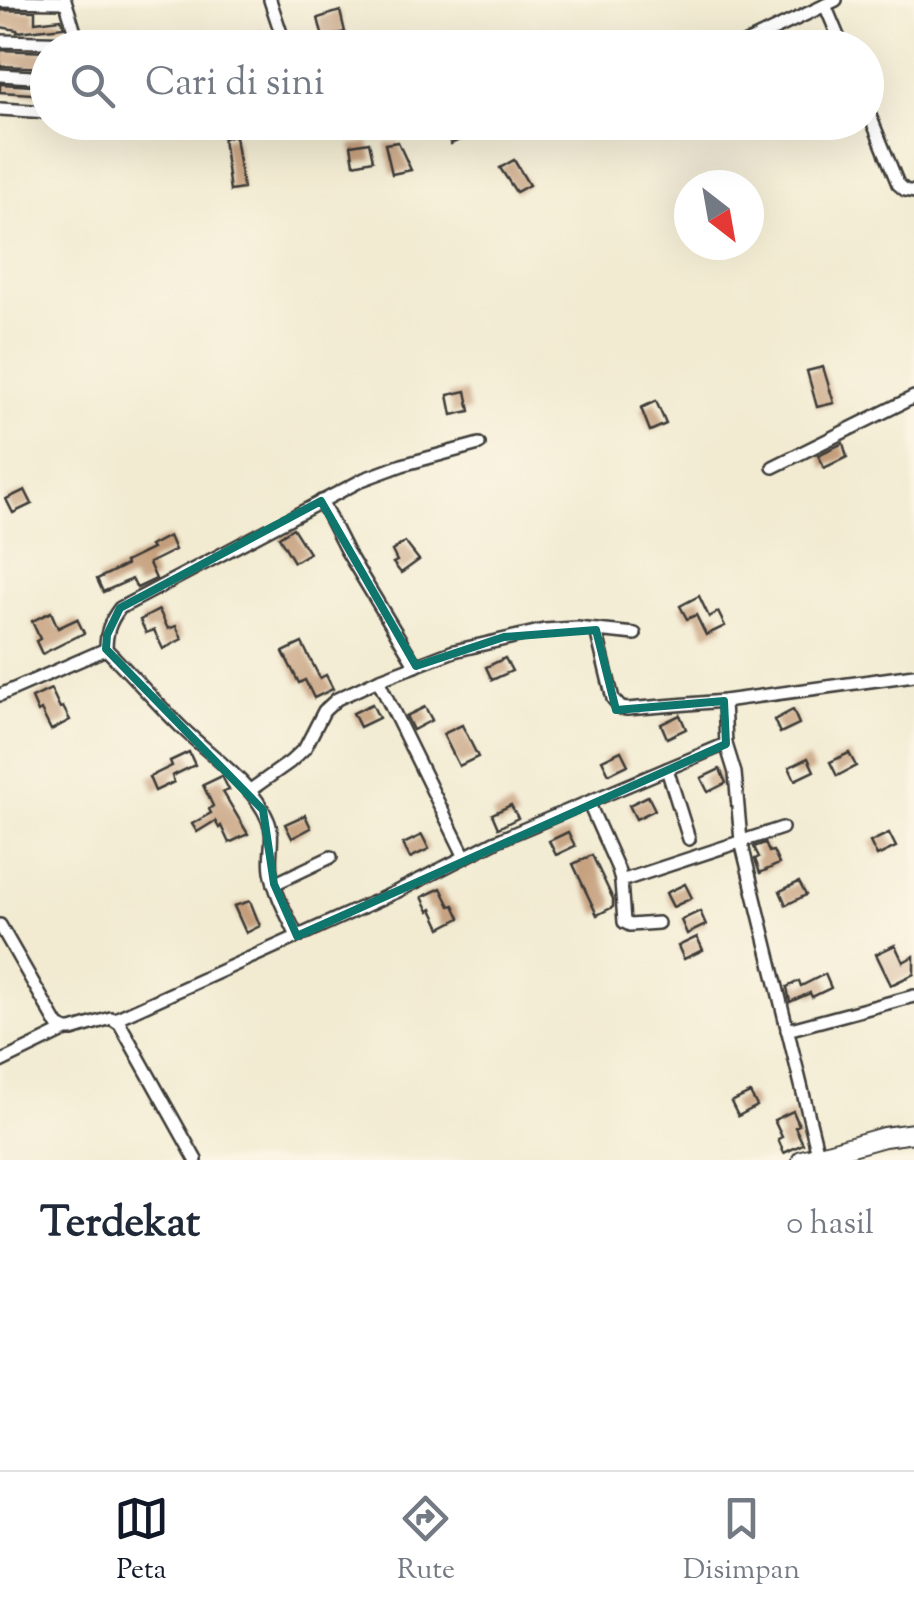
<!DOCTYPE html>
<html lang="id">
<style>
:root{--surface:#fff;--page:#f2f2f3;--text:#1f2937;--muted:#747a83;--line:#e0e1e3;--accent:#111827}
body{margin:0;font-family:"Sorts Mill Goudy",serif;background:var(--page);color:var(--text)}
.compass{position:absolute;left:674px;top:170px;width:90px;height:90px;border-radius:50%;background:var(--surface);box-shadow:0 10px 40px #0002;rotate:149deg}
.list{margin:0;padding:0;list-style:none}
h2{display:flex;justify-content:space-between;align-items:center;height:130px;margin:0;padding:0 40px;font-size:42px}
h2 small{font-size:32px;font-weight:400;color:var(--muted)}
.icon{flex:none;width:55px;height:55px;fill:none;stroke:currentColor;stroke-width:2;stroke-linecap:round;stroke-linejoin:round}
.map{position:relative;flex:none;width:914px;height:1160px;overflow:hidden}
.search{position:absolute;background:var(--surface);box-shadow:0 10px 40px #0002;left:30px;right:30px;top:30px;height:110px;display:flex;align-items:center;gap:25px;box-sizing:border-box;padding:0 35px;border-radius:55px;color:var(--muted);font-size:38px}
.sheet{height:310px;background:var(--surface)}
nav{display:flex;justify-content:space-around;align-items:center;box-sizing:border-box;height:140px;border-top:2px solid var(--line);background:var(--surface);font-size:28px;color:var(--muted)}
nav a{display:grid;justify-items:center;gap:5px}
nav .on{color:var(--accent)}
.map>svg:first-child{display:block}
.building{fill:#c49e7c}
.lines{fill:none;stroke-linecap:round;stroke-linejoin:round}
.minor-casing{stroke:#3c3b37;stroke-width:16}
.highway-casing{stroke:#3c3b37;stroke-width:22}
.minor{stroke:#fff;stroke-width:11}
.highway{stroke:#fff;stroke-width:18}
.marked{fill:none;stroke:#0f766e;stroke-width:8;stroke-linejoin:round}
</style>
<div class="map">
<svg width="914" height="1160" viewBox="0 0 914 1160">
<rect width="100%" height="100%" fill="#fcf5e5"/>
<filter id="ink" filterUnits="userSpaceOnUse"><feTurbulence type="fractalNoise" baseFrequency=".01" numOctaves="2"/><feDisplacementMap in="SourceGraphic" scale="20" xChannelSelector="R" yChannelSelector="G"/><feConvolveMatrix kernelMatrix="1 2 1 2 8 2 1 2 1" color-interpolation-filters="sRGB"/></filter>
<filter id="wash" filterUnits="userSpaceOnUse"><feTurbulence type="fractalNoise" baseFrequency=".0048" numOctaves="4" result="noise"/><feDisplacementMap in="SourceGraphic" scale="40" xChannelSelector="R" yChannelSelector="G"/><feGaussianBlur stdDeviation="2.25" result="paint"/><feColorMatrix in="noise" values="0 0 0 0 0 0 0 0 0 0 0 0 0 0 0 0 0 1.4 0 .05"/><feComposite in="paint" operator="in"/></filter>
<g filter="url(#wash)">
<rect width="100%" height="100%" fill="#f2ebd2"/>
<g id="blocks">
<g class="building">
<path d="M0,10L35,11V22L61,19L64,27L17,32V30L0,27Z"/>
<path d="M340,11L345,32L323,38L318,18Z"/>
<path d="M259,31L272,34V37L242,48H217Z"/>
<path d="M0,50L48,52V68L0,66Z"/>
<path d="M0,84L48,87V95L0,92Z"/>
<path d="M455,122H476L479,131L451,144L447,125Z"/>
<path d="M235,136L243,189L230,191L223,138Z"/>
<path d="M369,142L373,160L354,164L351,145Z"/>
<path d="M398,142L411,170L392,174L385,144Z"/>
<path d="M514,160L529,185L516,192L500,168Z"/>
<path d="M823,367L834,403L817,407L807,371Z"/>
<path d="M466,391L470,411L452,415L448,395Z"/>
<path d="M656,401L666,424L650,431L641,408Z"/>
<path d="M843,443L847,457L824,468L818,455Z"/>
<path d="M25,490L32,504L13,513L6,499Z"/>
<path d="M293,528L309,553L294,562L279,537Z"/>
<path d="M169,536L175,550L149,563L156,579L137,588L132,579L103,592L97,579L126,565L125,562L152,549L150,546Z"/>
<path d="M405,542L419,560L401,573L393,563L397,561L392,551Z"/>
<path d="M699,596L709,617L718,612L725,626L706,635L696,615L687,619L680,606Z"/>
<path d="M159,610L168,629L176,626L182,639L163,649L154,630L146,633L140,620Z"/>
<path d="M51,612L58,628L77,619L84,633L42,654L36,641L40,639L32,621Z"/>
<path d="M302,643L320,678L326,675L333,689L314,698L305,680L299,683L283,652Z"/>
<path d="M505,658L512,671L492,680L486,667Z"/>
<path d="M51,689L60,708L63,707L70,720L51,730L41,710L38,712L32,698Z"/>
<path d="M372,704L379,718L360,727L353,713Z"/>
<path d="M425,707L432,720L413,730L406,716Z"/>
<path d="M793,710L799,724L780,733L774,720Z"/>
<path d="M680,715L686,729L667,738L661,724Z"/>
<path d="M462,725L478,757L459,766L443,734Z"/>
<path d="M621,751L628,765L609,774L602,760Z"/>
<path d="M189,752L195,765L172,776L174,782L155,791L149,777L172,766L170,761Z"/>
<path d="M849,753L856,766L837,776L830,762Z"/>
<path d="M808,758L814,771L795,780L789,767Z"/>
<path d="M720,769L726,783L708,792L701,778Z"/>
<path d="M222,776L229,790L223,792L248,834L229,843L221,826L219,828L215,821L197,832L192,824L211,813L209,809L213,806L203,785Z"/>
<path d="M648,796L655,810L636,819L629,805Z"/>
<path d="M511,805L518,818L498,828L492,814Z"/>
<path d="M305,815L311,828L292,838L285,824Z"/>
<path d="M568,832L575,846L556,855L549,841Z"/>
<path d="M889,833L896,847L877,856L870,842Z"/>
<path d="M422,835L429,849L410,858L403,844Z"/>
<path d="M765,843L769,852L773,851L779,864L760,873L755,859L759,857L754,847Z"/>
<path d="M592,855L613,899V907L597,915L573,864Z"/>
<path d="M799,882L806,895L786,905L780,891Z"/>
<path d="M685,884L692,898L673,907L666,893Z"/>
<path d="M441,888L450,906L454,905L460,918L441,928L432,909L429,911L422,897Z"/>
<path d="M250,901L260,926L246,933L234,906Z"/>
<path d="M700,911L706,925L687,934L681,920Z"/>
<path d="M697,937L703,950L684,959L678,946Z"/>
<path d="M895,945L903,962L914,956V974L891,985L876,954Z"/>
<path d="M825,974L831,988L812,997L810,993L790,1002L787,987L799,981L801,986Z"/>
<path d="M750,1093L757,1106L738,1116L731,1102Z"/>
<path d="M793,1111L799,1125L795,1127L803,1144L784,1153L778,1139L782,1137L774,1120Z"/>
</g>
</g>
</g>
<g filter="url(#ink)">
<use href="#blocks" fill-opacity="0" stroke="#3c3b37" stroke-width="2.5"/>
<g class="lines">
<g class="minor-casing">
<g id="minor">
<path d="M65,0L80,48"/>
<path d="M270,0L286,48"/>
<path d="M0,1L65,2"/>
<path d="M825,5L843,48"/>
<path d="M0,41L79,43"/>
<path d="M735,48L836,0"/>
<path d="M0,75L48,78"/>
<path d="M866,106L898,184L905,190L914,192"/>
<path d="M0,109L48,112"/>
<path d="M773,467L914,397"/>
<path d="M321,501L346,550L416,666"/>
<path d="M596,630L613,699L621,708L627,709L724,701L914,675"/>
<path d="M378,680L465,857"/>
<path d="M0,695L106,649"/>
<path d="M724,701L726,744"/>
<path d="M667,769L689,839"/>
<path d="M249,791L290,762L305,748L324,711L337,699L378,680L454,651L544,630L577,628L635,634"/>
<path d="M589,804L618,869L621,881L624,922L630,925L658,923"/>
<path d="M621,881L782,828"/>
<path d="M274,884L331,857"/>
<path d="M0,925L58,1026L66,1030H72L111,1018L120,1024L196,1160"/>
<path d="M297,936C287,915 275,894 271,871C268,852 276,836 267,818C252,783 209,754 182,728C156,703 132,675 106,649C106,632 110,621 120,608L364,479L402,465L479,444"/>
<path d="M115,1019L396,892L496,841L726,744L735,773L741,841L818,1154"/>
<path d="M787,1030L914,996"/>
<path d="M0,1062L66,1030"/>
</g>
</g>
<g class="highway-casing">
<path id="highway" d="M802,1160L884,1137L914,1133"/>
</g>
<use href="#minor" class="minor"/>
<use href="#highway" class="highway"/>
</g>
</g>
<path class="marked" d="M321,501L416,666L504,637L596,630L616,710L724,701L726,744L297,936L274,884L263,810L106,649L107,635L120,608Z"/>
</svg>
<svg class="compass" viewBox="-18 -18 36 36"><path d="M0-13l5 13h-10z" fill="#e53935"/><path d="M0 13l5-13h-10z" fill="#747a83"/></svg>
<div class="search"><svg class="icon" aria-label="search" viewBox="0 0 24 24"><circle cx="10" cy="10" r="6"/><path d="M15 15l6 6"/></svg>Cari di sini</div>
</div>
<section class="sheet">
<h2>Terdekat<small>0 hasil</small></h2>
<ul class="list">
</ul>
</section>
<nav>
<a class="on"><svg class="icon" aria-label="map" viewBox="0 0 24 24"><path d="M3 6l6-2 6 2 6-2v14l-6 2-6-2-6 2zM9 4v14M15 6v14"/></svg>Peta</a>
<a><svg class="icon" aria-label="directions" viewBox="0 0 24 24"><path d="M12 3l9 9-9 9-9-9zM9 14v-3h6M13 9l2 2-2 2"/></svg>Rute</a>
<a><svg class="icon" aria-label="saved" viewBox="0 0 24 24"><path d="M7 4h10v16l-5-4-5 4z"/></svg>Disimpan</a>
</nav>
